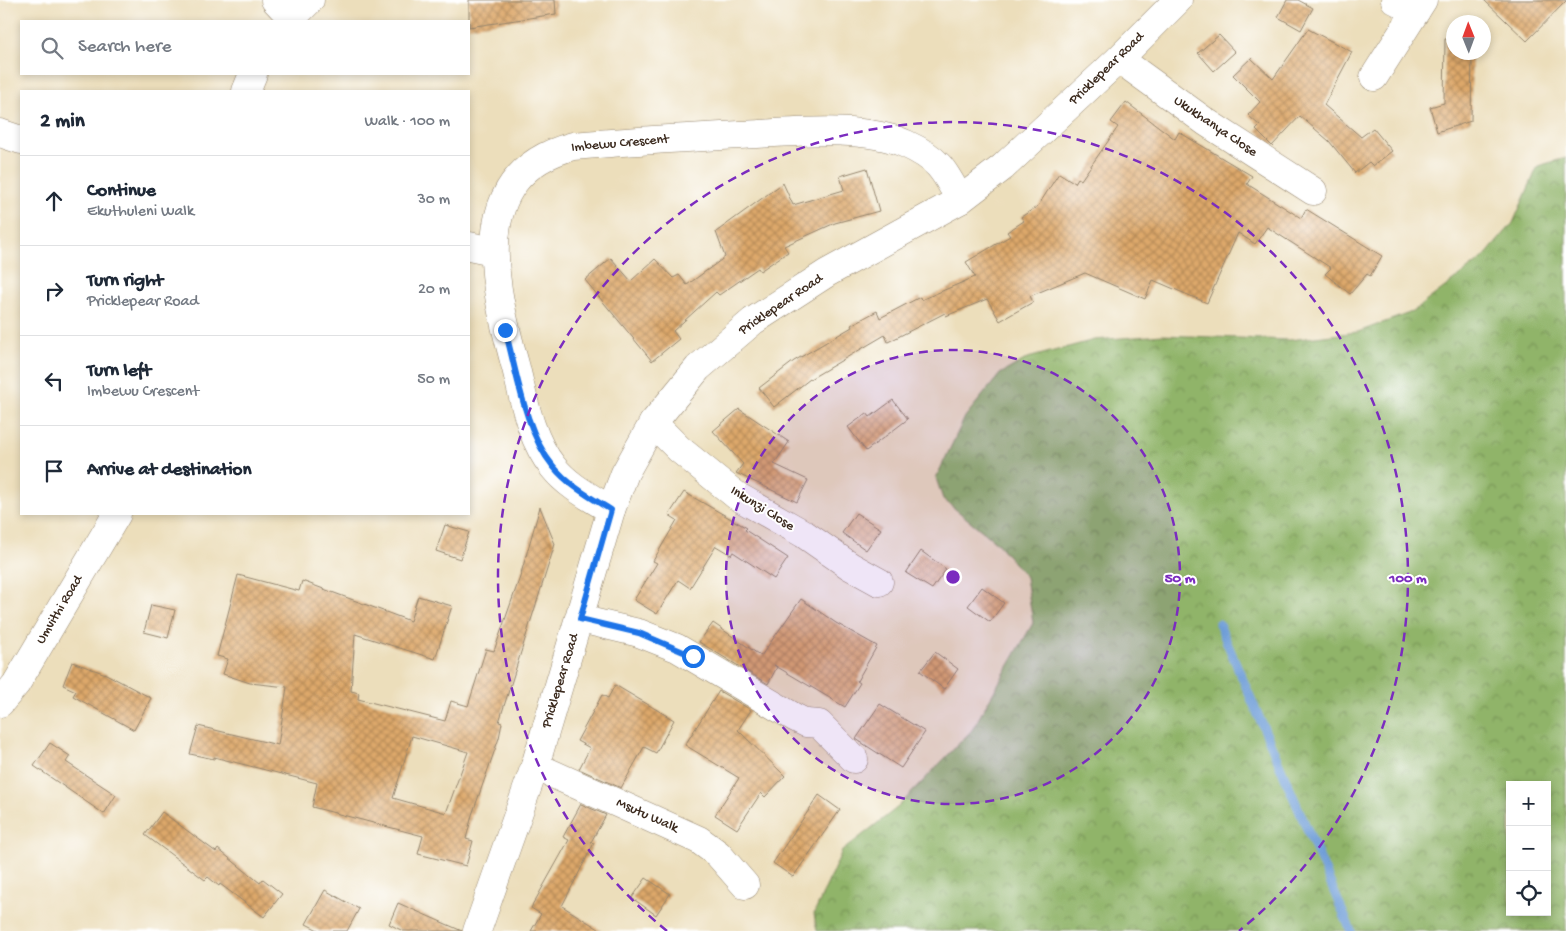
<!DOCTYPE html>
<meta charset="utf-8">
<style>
:root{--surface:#fff;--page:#f2f2f3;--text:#1f2937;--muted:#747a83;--line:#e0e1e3}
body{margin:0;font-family:"Gochi Hand",sans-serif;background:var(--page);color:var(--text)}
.controls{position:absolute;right:15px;bottom:15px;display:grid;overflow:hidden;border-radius:0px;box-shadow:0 2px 8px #0003}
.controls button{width:45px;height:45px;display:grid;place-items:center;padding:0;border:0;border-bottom:1px solid var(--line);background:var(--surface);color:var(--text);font:25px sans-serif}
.compass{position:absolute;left:1446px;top:15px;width:45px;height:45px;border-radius:50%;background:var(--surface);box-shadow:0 2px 8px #0003;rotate:359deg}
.stop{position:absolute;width:15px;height:15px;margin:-11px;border:4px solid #1a73e8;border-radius:50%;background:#fff}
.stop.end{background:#1a73e8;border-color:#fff;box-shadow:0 1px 5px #0008}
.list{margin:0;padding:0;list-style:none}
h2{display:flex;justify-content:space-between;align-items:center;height:65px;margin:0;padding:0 20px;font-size:21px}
h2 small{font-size:16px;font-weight:400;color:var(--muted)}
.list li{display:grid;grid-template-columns:32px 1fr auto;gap:15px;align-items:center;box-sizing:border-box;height:90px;padding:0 20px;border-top:1px solid var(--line)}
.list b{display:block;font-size:19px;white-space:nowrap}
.list p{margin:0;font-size:16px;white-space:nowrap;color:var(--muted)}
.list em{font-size:16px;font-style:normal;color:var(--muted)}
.icon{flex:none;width:28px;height:28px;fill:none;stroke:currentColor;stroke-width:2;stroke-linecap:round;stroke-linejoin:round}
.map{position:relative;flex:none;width:1566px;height:931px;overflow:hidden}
.search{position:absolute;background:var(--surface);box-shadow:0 2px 8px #0003;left:20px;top:20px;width:450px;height:55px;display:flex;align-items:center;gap:12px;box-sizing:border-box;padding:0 18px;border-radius:0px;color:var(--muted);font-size:19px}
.panel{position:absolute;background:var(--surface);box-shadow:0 2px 8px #0003;left:20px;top:90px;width:450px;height:425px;border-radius:0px}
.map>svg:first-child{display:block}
.forest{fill:url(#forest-crowns);stroke:#666f44;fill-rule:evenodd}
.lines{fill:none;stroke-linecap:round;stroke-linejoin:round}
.stream{stroke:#6e9dd7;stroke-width:9}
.building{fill:url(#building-cross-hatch);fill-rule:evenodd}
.minor-casing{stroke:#94846c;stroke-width:29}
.minor{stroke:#fff;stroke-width:28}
.route{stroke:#1a73e8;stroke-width:6}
.ring{fill:none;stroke:#7b2cbf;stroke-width:2.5;stroke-dasharray:9 6}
.labels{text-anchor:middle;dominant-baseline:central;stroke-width:4;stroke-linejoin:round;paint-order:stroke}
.street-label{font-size:14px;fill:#3b2a1e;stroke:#fff}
.centre{fill:#7b2cbf;stroke:#fff;stroke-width:2.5}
.ring-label{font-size:15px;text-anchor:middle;font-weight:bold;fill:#7b2cbf;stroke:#fff;stroke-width:4;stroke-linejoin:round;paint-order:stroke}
</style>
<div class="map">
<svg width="1566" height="931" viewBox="0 0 1566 931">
<defs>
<pattern id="forest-crowns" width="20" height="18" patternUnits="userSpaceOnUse" patternTransform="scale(1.25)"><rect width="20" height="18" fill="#90b469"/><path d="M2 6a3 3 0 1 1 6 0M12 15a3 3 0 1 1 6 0" fill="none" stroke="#779356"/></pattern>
<pattern id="building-cross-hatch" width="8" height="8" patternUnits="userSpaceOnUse" patternTransform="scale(1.25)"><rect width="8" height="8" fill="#dda86b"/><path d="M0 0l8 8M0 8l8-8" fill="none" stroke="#b48957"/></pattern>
</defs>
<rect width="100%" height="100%" fill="#fff"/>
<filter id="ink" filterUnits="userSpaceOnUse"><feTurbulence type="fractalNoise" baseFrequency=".02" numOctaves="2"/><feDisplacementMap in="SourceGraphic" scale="10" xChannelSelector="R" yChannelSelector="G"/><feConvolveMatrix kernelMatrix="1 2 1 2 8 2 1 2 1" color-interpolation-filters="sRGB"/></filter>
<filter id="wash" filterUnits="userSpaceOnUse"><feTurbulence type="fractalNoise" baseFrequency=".0096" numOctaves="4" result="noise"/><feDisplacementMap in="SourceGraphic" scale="20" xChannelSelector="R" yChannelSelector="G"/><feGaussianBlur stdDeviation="1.12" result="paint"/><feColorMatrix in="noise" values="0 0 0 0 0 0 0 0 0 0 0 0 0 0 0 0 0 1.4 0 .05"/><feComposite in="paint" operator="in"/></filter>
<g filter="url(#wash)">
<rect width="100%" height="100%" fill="#ecdebb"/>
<path class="forest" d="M1566,158V931H817L814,914L842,851L898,807L972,730L1033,623L1026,577L997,543L943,499L936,478L965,417L1000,374L1028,358L1094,340L1163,335L1289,340L1358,332L1412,312L1483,258L1513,223L1538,166ZM1510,785H1547V912H1510Z"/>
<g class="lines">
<path class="stream" d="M1219,624L1351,931"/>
</g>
<g id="blocks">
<g class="building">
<path d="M469,0H555L556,14L469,27Z"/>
<path d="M1287,0H1298L1313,8L1301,30L1278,17Z"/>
<path d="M1484,0H1566V1L1527,41Z"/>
<path d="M1308,29L1352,52L1324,105L1361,137L1373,128L1392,151L1373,166L1369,162L1355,173L1329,141L1300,116L1272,146L1256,130L1260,126L1248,115L1260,102L1233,75L1251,58L1273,79Z"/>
<path d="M1219,35L1235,52L1214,71L1198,53Z"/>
<path d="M1445,39H1454V52H1472L1471,121L1437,132L1430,107L1444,103Z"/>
<path d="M1126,102L1175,139L1179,132L1252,176L1247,184L1301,218L1306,209L1382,256L1370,276L1367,274L1350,294L1325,274L1331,268L1267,227L1255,244L1238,233L1207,303L1153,280L1145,299L1085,273L1030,296L1033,302L1000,321L987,299L946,316L945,313L888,342L885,335L810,379L774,407L759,388L794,361L852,327L851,325L877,311L880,318L920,297L921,300L975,277L966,262L1010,236L1007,232L1024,221L1021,217L1038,206L1059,173L1075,183L1078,178L1081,180L1118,127L1111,122Z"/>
<path d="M867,168L879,211L835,223L784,246L788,252L760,271L758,268L719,295L716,292L673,331L679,339L652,361L585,280L611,258L631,281L655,259L673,278L679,275L687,285L725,257L716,232L783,183L793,205L844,190L840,176Z"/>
<path d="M893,400L908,419L866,451L848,427L867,413L870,417Z"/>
<path d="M739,409L789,442L774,464L808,480L797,502L736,473L743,464L713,431Z"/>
<path d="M684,492L747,528L745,530L788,558L774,579L733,552L731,555L716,546L690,588L678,580L657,614L634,600L657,563L653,561L677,520L669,515Z"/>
<path d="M540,507L555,544L499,722L502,723L499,738L472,815L466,839L473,841L466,866L418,854L423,836L312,807L317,783L214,757V759L190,754L198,726L278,745L287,687L250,683L223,674L228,659L217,656L238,575L299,591L302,581L410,621L418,596L452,606L435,659L355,634L351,691L359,693L358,699L445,721L451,701L468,706L486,649L494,651L520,577ZM412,736L468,752L446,813L393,798Z"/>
<path d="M856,513L881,529L866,550L842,533Z"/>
<path d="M445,525L469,532L460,559L436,551Z"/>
<path d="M921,551L946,569L932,589L906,573Z"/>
<path d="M982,587L1004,603L990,622L968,606Z"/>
<path d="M801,599L836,623L877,646L857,681L860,683L845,707L774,665L777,667L768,684L699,642L713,623L761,656Z"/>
<path d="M151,605L175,610L168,638L144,632Z"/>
<path d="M935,652L958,669L944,689L920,671Z"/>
<path d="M72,662L106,674L151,698L134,730L73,696L76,691L63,685Z"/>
<path d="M615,685L674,720L656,753L644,747L621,788L579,769L590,748L577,741L602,695L608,698Z"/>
<path d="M719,691L751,710L738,730L785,776L765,797L761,793L737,829L715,815L739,778L685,745Z"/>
<path d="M880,704L925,732L901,768L856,739Z"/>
<path d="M50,743L70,756L66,762L116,795L104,814L34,766Z"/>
<path d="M819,795L840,810L793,877L773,863Z"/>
<path d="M581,804L606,815L591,842L594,843L562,906L602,931H531L541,914L531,908L569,840L563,837Z"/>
<path d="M162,812L216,852L218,849L260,883L263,879L282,894L264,917L220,884L219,886L208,877L205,880L145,835Z"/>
<path d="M646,878L670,894L656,915L632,898Z"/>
<path d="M325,890L359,909L347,931H320L306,924Z"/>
<path d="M398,903L462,931H403L389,924Z"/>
</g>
</g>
</g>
<g filter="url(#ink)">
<use href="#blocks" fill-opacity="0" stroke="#94846c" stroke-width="1"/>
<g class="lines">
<g class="minor-casing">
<g id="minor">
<path d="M275,0L292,18"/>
<path d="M1395,0L1416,11"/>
<path d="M289,21L310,0"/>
<path d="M1119,59L1206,122L1313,191"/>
<path d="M1374,77L1423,0"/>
<path d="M246,91L253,74"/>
<path d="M0,133L21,140"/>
<path d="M469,246L493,251"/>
<path d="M653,423L679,449L737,496L804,534L850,566L879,582"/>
<path d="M611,510C590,497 568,486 553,467C531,440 524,401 516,368C494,287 464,175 573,146C628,141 684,138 740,135C787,133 864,124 906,144C939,159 944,170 960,200"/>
<path d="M580,619L639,633L677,648L794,717L806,723L819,724L854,759"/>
<path d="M0,703L16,684L117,514"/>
<path d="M535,766L699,840L718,854L745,885"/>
<path d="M477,931L535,766L611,510L625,473L653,423L698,368L753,321L827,273L960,200L1003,167L1119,59L1178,0"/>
</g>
</g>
<use href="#minor" class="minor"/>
</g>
</g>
<g class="lines" filter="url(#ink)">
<path class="route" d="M505,330C517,372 525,432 553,466C568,485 590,497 611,510L580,619L639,633L693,656"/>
</g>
<circle cx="953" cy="577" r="227" fill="#7b2cbf" fill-opacity=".12"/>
<g class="ring">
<circle cx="953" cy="577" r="227"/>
<path d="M667 931A455 455 0 1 1 1239 931"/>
</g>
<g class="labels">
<g class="street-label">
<text transform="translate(1107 69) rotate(-44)">Pricklepear Road</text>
<text transform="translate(1215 127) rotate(34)">Ukukhanya Close</text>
<text transform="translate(620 144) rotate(-5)">Imbewu Crescent</text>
<text transform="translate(781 305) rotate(-34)">Pricklepear Road</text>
<text transform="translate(762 509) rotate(32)">Inkunzi Close</text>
<text transform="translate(60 610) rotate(-59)">Umvithi Road</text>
<text transform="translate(561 681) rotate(-73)">Pricklepear Road</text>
<text transform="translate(647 816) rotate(24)">Msutu Walk</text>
</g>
</g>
<circle cx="953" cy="577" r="8" class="centre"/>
<g class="ring-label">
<text x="1180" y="582">50 m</text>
<text x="1408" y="582">100 m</text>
</g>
</svg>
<div class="controls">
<button>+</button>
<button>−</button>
<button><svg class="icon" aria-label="locate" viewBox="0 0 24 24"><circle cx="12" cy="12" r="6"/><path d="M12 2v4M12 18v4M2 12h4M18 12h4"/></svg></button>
</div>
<svg class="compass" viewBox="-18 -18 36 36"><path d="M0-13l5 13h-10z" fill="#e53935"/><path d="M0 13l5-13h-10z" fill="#747a83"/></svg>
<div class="stop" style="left:693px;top:656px"></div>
<div class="stop end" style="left:505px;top:330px"></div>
<div class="search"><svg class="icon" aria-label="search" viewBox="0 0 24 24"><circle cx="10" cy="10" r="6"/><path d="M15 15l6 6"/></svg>Search here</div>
<section class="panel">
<h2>2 min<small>Walk · 100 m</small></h2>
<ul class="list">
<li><svg class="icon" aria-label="ahead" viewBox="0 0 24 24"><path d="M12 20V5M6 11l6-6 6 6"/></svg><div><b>Continue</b><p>Ekuthuleni Walk</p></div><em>30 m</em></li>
<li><svg class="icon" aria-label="right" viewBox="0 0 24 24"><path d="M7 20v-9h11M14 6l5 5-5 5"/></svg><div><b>Turn right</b><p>Pricklepear Road</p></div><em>20 m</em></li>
<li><svg class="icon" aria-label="left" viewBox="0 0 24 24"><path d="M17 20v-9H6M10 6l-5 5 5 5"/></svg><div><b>Turn left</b><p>Imbewu Crescent</p></div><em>50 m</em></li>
<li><svg class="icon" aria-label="arrive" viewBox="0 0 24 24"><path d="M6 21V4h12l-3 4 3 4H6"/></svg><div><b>Arrive at destination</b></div></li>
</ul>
</section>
</div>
